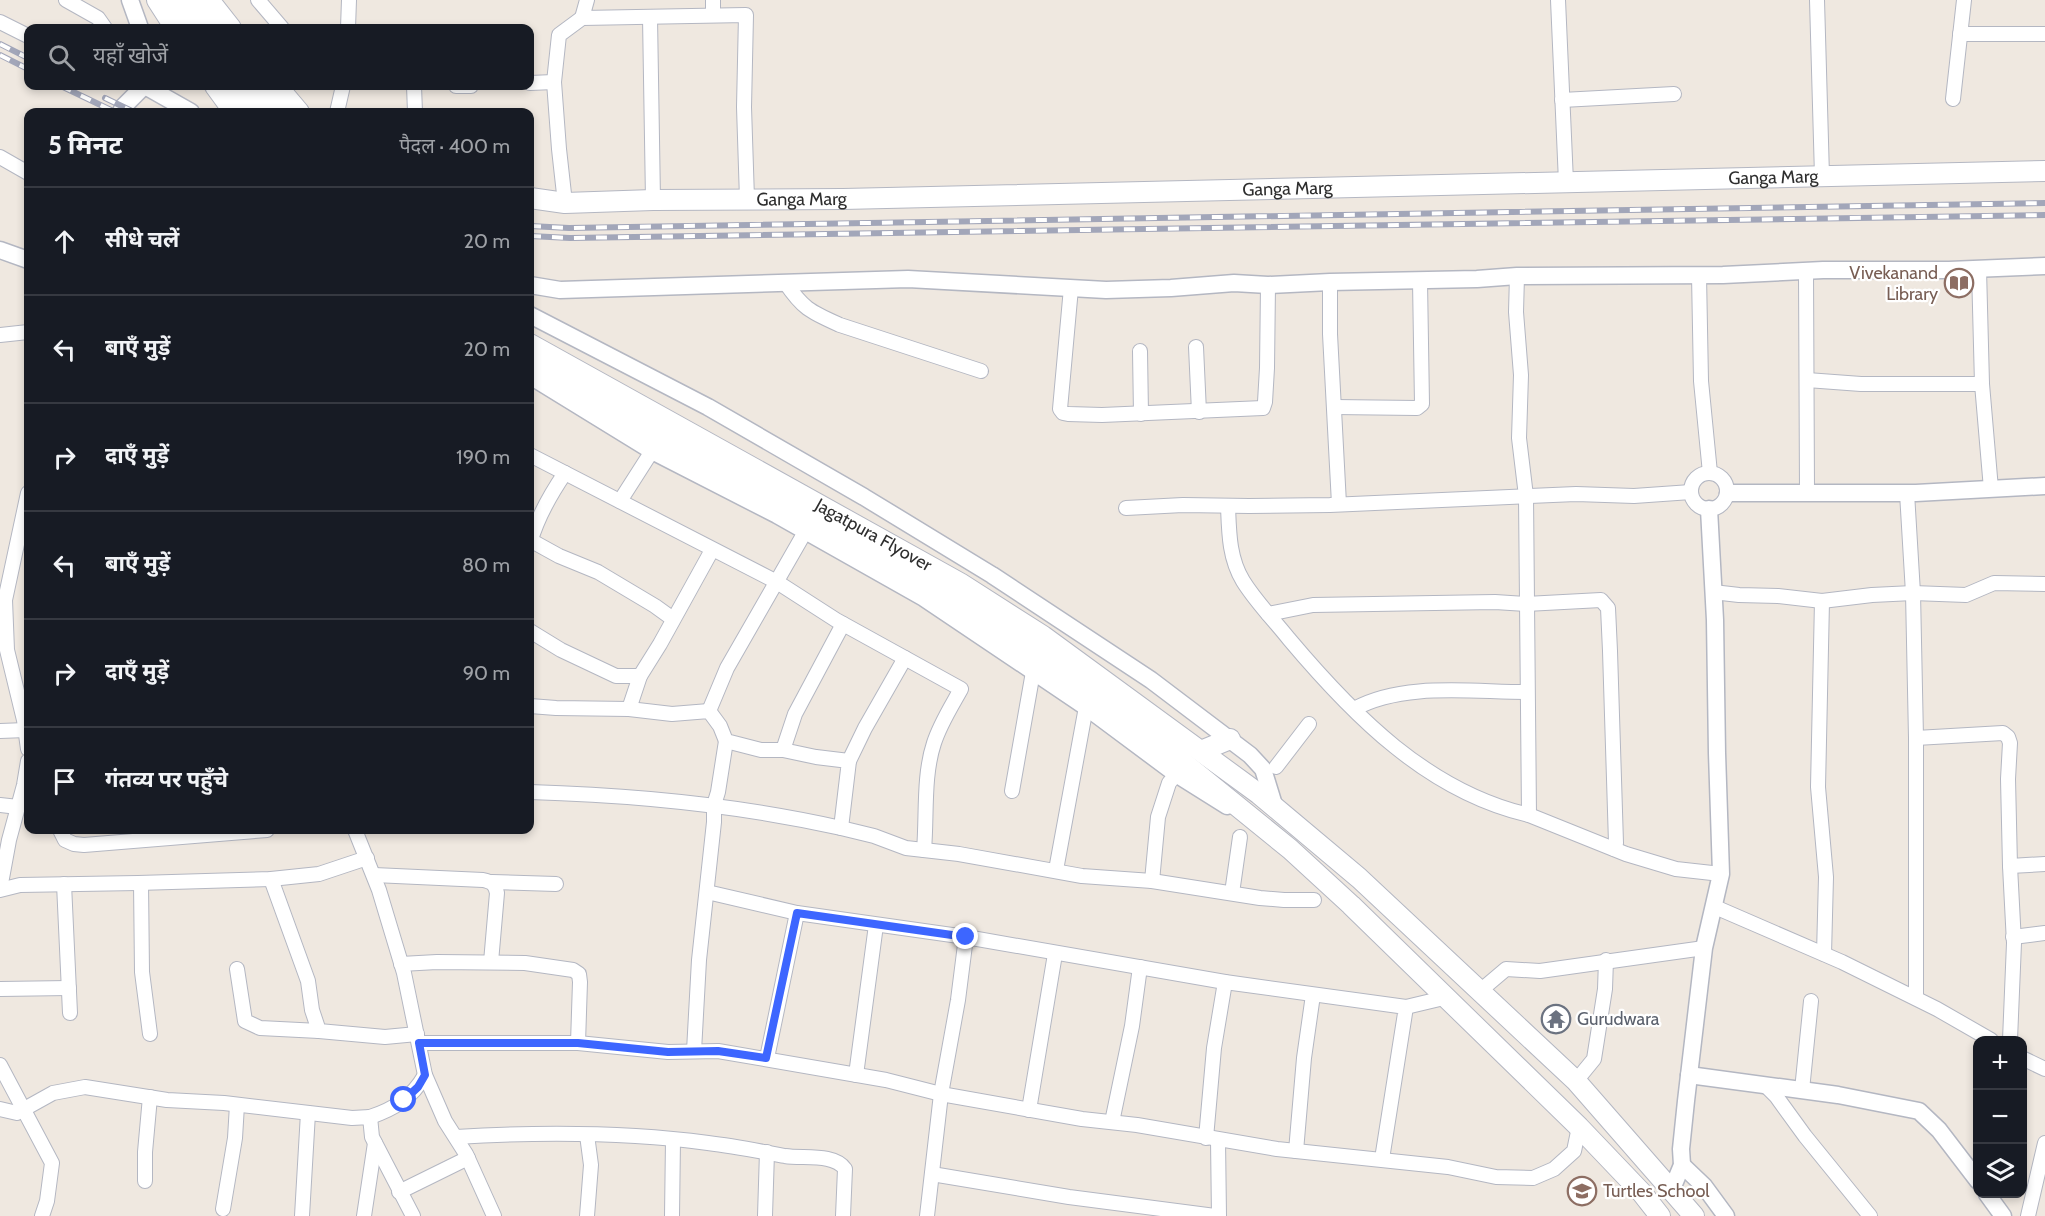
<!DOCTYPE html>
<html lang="hi">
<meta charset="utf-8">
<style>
:root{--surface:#171b24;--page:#242831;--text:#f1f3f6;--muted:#9ea1a6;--line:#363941}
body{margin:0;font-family:Cabin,"Noto Sans Devanagari",sans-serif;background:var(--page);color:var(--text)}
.controls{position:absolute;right:18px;bottom:18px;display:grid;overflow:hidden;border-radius:12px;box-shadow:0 3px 9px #0003}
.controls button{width:54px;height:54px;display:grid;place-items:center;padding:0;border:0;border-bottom:2px solid var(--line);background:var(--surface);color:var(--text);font:30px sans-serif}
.stop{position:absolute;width:18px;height:18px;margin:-14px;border:4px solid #3d66ff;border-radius:50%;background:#fff}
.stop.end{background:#3d66ff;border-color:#fff;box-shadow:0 2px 6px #0008}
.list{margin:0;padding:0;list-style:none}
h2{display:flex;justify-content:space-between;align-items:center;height:78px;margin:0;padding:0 24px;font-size:26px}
h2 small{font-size:20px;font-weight:400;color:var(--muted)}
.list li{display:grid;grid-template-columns:39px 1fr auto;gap:18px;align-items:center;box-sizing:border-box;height:108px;padding:0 24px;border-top:2px solid var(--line)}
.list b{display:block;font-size:22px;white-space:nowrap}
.list em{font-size:20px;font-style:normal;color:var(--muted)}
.icon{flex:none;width:33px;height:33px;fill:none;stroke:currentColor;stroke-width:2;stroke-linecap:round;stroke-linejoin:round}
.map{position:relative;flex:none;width:2045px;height:1216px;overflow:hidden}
.search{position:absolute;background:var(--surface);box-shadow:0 3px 9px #0003;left:24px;top:24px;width:510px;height:66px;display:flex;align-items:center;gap:15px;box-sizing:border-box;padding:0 21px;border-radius:12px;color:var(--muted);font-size:22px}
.panel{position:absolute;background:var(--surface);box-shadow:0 3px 9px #0003;left:24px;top:108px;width:510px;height:726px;border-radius:12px}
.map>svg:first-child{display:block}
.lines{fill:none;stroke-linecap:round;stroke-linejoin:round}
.minor-casing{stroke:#b4b7c2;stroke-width:16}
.tertiary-casing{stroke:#b4b7c2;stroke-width:19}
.secondary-casing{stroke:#b4b7c2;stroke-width:22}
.minor{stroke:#fff;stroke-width:14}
.tertiary{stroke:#fff;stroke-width:16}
.secondary{stroke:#fff;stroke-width:20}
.rail-casing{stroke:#a2a6b9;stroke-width:6}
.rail{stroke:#fff;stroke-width:4;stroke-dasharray:11;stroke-linecap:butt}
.route{stroke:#3d66ff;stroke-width:8}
.labels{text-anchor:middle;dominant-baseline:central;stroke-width:4.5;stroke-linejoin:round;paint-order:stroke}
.street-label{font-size:18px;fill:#2e2e2e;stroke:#fff}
.education-label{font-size:18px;fill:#785e54;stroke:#fff;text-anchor:end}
.worship-label{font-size:18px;fill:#5b616d;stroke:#fff;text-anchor:start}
</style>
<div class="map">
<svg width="2045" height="1216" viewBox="0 0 2045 1216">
<rect width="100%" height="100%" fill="#efe8e0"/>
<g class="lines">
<g class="minor-casing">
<g id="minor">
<path d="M66,0L98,18L105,28"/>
<path d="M258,0L282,28"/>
<path d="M587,0L582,18L746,15L744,107L747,199"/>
<path d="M713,0V15"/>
<path d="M1558,0L1566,182"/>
<path d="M1817,0L1822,176"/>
<path d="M650,17L653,200"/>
<path d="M0,22L28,36"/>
<path d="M348,28L349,0"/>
<path d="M1960,34H2045"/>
<path d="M530,83L554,82"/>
<path d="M414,86L415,112"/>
<path d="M456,86H471"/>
<path d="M1953,99L1964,0"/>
<path d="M1562,100L1674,94"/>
<path d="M337,112L343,86"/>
<path d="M0,157L28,173"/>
<path d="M565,203L559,149L554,82L559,35L582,18"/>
<path d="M1979,269L1982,384L1991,489"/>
<path d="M1806,271L1807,493"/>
<path d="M1699,275L1701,381L1710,473"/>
<path d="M1517,276L1516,312L1521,375L1519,438L1526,496L1529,815"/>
<path d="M785,282C803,309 811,312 840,325L981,371"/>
<path d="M1330,282V334L1339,504"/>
<path d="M1071,288L1060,409L1063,413L1068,414L1102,415L1263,408L1265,402L1267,368L1268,285"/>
<path d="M0,335L28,332"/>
<path d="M1196,347L1199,412"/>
<path d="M1140,351L1141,414"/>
<path d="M1807,380L1861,384H1982"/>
<path d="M1334,407L1417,408L1422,404L1420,281"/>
<path d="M530,455L777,582L836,620L961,689C951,707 940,724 934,743C923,776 927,816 924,850"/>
<circle cx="1709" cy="491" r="18"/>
<path d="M28,493L5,600L7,650L24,720L28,749"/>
<path d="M1907,493L1913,593L1916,738V998"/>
<path d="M620,501L652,451"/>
<path d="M1228,506C1229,532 1229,558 1243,581C1256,602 1274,620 1289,639C1353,715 1428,792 1529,815L1626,854L1676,869L1721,874"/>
<path d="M1126,508L1183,505L1249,506L1330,505L1576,494L1634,496L1691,492"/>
<path d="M530,540L559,556L598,572L655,606L673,619"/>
<path d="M530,543C537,518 550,495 565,473"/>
<path d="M1713,592L1739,595L1778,596L1822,601L1872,595L1913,593L1966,595L1994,583L2045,584"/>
<path d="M1822,601L1818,787L1826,877L1824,954"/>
<path d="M1268,614L1313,605L1495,602L1526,604L1601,600L1608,608L1610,651L1616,843L1614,849"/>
<path d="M530,631L561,650L616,676H640"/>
<path d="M530,706L556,708L629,709L672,714L709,711L720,726L726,741L761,750H783L816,757L849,761L841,828L874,836L906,848L959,854L1082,876L1152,881L1260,898L1284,900H1314"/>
<path d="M629,709L640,676L660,644L712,550"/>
<path d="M1354,709C1403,682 1471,692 1526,692"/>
<path d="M709,711L727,668L805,532"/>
<path d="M0,731L26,730"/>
<path d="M1916,738L2003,733L2008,737L2010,743L2008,779L2010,866L2014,943L2010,1040"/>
<path d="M783,750L795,714L843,624"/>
<path d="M849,761L865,728L905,658"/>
<path d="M1276,767L1309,724"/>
<path d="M1012,791L1033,672"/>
<path d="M530,792C634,795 739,805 841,828"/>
<path d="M0,805L18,807"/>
<path d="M60,830L65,840L74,844L84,845L267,830"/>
<path d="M355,830L379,890L404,973L425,1075L445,1121L466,1154L494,1216"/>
<path d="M2010,866L2045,864"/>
<path d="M1056,870L1086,707"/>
<path d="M374,875L483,880C492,882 495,884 497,893L491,962"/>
<path d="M271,879L308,981L312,1010L319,1031L385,1037L417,1034"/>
<path d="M1152,881L1158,817L1169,783L1182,767"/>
<path d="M492,882L556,884"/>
<path d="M141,883L142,972L150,1034"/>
<path d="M64,884L70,1013"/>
<path d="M0,889L9,840L24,785L28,761"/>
<path d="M0,890L20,885L138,883L271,879L319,874L367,858"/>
<path d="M707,892L797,913L966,937L1225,982L1406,1007L1382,1159"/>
<path d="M1232,893L1240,837"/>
<path d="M1715,907L1842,962L1937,1009L1991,1040"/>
<path d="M2013,937L2045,933"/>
<path d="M401,964L437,962L525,963L573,970L579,974L580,982L578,1043"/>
<path d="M237,969L245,1021L260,1028L319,1031"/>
<path d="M0,989L69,988"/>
<path d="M1480,991L1506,969L1540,971L1704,948"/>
<path d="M1406,1007L1448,997"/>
<path d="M419,1043H578L668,1052L718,1051L886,1080L941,1094L1082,1119L1137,1125L1277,1149L1448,1167L1496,1177L1533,1178L1554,1169L1574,1151L1579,1127"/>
<path d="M694,1051L699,960L714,822V805L718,792L726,741"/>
<path d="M767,1058L797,913"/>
<path d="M2022,1058L2045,1069"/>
<path d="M0,1065L52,1163L47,1201L42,1216"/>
<path d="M856,1075L876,925"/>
<path d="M1576,1081L1594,1059L1605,989L1606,960"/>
<path d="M1765,1085L1776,1096L1805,1136L1870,1216"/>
<path d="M1802,1090L1811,1001"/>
<path d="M0,1109L17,1113L53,1093L85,1087L167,1100L224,1103L352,1118L370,1117L372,1137L413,1216"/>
<path d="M1029,1110L1055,954"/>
<path d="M370,1117C394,1109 412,1098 425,1075"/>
<path d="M1112,1122L1132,1026L1140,967"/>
<path d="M587,1135L591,1165L587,1216"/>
<path d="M456,1137C539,1132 625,1132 708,1143C734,1146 759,1151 785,1156C803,1159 834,1153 845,1169L843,1216"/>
<path d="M1206,1138L1214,1048L1225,982"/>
<path d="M1218,1140L1219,1216"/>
<path d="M1296,1151L1304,1058L1313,995"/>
<path d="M932,1174L1069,1197L1215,1216"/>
<path d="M145,1181V1152L150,1097"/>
<path d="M399,1192L468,1158"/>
<path d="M223,1209L235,1138L237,1105"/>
<path d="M302,1216L308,1113"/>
<path d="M364,1216L375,1143"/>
<path d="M672,1216L673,1140"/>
<path d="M765,1216L767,1152"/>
<path d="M927,1216L941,1094L958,1000L966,937"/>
<path d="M2028,1216L2045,1143"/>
</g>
</g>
<g class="tertiary-casing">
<g id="tertiary">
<path d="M130,0L140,28"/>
<path d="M145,86L191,112"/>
<path d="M121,112L123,107L144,86"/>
<path d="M0,250L28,260"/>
<path d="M530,285L560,290L908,279L1106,290L1171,288L1234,283L1268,285L1330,282L1477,279L1517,276L1723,275L1823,270H1949L2045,266"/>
<path d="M530,315L708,407L864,497L992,575L1151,680L1250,755L1263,769L1275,808"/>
<path d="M530,376L652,451L777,515L924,598L1086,707L1176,774L1227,806"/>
<path d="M1728,493H1916L2045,486"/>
<path d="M1689,1075L1838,1095L1919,1111L1939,1130L1978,1181"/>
<path d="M1682,1165L1704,1186L1726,1216"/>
<path d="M1672,1189L1682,1165L1681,1149L1686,1101L1704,948L1721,874L1717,753L1715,620L1709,509"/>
<path d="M1987,1194L2003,1216"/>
</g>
</g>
<g class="secondary-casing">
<g id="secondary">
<path d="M157,0L175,28"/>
<path d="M174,0L192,28"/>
<path d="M190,0L212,28"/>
<path d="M209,0L231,28"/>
<path d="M215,86L234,112"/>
<path d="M235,86L257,112"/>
<path d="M258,86L280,112"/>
<path d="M277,86L299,112"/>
<path id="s1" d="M530,198L565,203L653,200L843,199L2045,171"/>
<path id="s2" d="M530,344L960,583L1043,636L1259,794L1359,878L1576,1081L1694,1216"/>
<path d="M530,362L660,436L892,562L1006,634L1115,707L1290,849L1351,905L1579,1127L1642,1193L1660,1216"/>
<path d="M1201,751L1230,739"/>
</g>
</g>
<use href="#minor" class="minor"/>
<use href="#tertiary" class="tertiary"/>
<use href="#secondary" class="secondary"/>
<g class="rail-casing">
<g id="rail">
<path d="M0,44L28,58"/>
<path d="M0,55L28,69"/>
<path d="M61,86L115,112"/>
<path d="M105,98L134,112"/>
<path d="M530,226L569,228L2045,203"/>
<path d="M530,236L570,238L2045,215"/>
</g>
</g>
<use href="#rail" class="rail"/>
</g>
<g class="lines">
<path class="route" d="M404,1100L418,1087L425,1075L419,1043H578L668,1052L718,1051L766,1058L797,913L966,937"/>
</g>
<defs>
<g id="library-ring" transform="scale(1.5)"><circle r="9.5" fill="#fff" stroke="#8d6e63" stroke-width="1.5"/><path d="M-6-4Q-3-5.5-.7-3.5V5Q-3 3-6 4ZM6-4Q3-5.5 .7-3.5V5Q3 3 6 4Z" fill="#8d6e63"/></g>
<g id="temple-ring" transform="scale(1.5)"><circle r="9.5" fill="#fff" stroke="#6b7280" stroke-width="1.5"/><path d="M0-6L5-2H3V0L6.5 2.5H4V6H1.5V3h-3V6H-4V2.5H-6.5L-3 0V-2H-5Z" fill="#6b7280"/></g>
<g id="school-ring" transform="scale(1.5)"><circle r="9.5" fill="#fff" stroke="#8d6e63" stroke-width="1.5"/><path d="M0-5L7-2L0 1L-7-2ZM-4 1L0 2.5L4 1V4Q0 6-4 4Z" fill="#8d6e63"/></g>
</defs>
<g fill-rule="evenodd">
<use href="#library-ring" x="1959" y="283"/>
<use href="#temple-ring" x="1556" y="1019"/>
<use href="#school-ring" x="1582" y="1191"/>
</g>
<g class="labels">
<g class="street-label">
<text stroke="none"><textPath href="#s1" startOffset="1244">Ganga Marg</textPath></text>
<text stroke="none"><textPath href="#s1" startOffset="758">Ganga Marg</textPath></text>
<text stroke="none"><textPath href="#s1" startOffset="272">Ganga Marg</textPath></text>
<text stroke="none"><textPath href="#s2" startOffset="393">Jagatpura Flyover</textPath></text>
</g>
<g class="education-label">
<text x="1938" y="273">Vivekanand<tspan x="1938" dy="21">Library</tspan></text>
<text x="1603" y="1191" text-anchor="start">Turtles School</text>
</g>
<g class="worship-label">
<text x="1577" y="1019">Gurudwara</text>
</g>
</g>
</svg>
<div class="controls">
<button>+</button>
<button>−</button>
<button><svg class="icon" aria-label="layers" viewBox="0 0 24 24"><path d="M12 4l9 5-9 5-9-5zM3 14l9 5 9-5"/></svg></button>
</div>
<div class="stop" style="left:404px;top:1100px"></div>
<div class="stop end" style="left:966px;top:937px"></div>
<div class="search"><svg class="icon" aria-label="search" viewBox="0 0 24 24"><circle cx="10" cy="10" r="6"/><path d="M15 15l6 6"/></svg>यहाँ खोजें</div>
<section class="panel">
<h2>5 मिनट<small>पैदल · 400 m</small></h2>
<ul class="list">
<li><svg class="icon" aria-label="ahead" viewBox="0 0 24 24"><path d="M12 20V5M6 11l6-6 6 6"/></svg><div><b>सीधे चलें</b></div><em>20 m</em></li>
<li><svg class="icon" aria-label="left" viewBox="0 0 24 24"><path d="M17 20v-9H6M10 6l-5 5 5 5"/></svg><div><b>बाएँ मुड़ें</b></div><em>20 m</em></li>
<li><svg class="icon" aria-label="right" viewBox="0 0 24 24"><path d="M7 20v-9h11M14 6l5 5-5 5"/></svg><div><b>दाएँ मुड़ें</b></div><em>190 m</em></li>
<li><svg class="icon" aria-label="left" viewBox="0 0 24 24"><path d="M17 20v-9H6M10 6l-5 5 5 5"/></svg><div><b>बाएँ मुड़ें</b></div><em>80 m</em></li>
<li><svg class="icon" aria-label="right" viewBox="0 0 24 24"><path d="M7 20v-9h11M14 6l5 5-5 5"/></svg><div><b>दाएँ मुड़ें</b></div><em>90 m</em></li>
<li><svg class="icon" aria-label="arrive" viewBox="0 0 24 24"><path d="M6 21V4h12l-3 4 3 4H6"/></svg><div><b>गंतव्य पर पहुँचे</b></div></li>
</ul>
</section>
</div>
